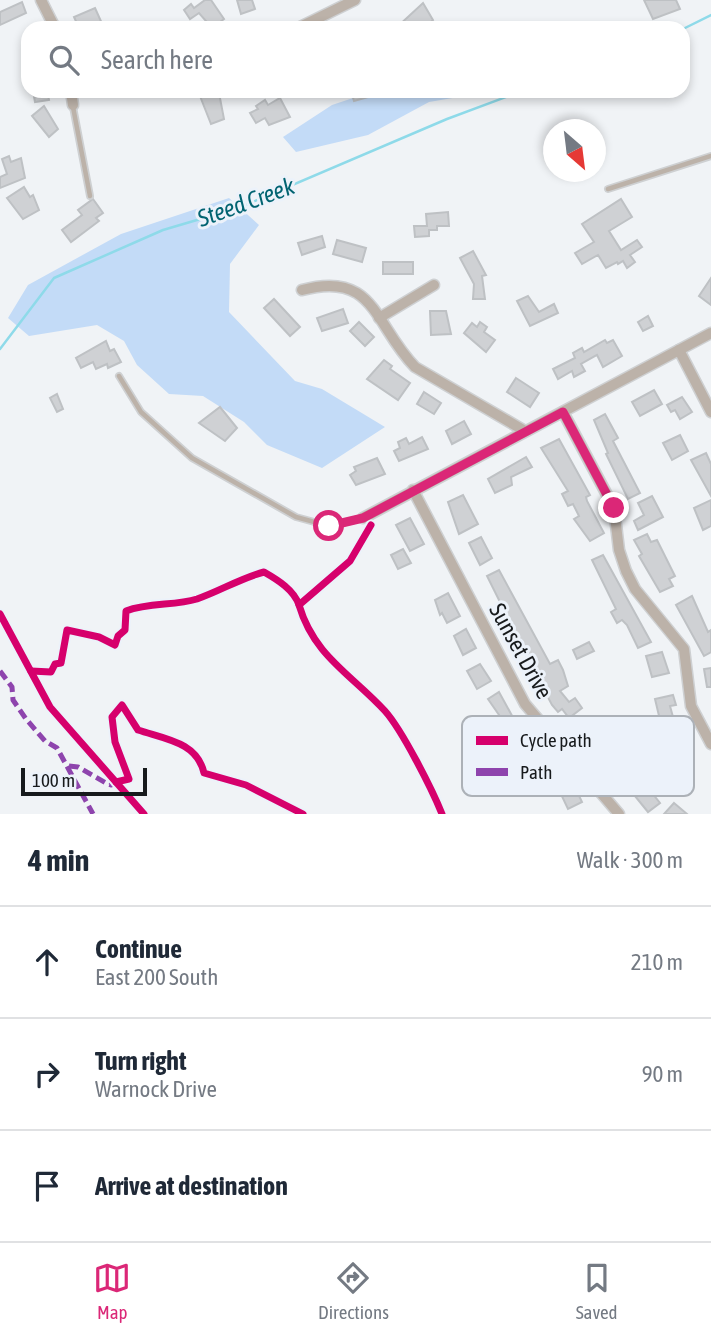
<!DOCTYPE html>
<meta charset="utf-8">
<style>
:root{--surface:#fff;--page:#f6f6f7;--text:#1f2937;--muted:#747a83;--line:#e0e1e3;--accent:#db2777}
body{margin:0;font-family:"Asap Condensed",sans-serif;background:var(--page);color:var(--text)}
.compass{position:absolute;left:543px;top:119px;width:63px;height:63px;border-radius:50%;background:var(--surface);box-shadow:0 4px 10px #0003;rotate:152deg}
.scale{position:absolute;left:21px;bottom:18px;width:126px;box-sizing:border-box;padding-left:7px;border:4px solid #171a1c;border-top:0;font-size:19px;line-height:24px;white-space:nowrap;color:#171a1c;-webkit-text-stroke:5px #ecf2fa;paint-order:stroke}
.stop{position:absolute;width:21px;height:21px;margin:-16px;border:5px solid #db2777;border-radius:50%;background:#fff}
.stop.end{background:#db2777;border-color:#fff;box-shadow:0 2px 7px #0008}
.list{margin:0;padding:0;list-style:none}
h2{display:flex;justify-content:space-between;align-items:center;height:91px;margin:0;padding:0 28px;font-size:30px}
h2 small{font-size:23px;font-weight:400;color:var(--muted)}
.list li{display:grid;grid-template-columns:46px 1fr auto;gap:21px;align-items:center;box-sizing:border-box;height:112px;padding:0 28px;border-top:2px solid var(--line)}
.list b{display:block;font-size:26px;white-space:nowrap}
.list p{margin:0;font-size:23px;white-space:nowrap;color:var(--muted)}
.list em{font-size:23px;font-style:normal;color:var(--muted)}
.icon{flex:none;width:38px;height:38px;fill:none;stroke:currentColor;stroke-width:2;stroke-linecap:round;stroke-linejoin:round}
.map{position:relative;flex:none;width:711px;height:814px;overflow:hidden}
.search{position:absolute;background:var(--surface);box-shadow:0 4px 10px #0003;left:21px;right:21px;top:21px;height:77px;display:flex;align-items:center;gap:18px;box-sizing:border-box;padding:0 24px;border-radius:21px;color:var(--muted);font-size:26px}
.sheet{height:427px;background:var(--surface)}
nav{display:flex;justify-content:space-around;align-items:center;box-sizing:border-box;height:98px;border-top:2px solid var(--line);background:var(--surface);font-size:19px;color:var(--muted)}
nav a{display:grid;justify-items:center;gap:4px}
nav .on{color:var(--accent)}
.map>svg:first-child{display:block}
.forest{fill:#c3dbf7}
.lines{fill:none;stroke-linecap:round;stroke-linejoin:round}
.stream{stroke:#8edae9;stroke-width:2.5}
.building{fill:#cfd1d4;stroke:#bec1c4;stroke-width:2}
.lane-casing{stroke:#ced0d2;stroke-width:8}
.street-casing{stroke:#ced0d2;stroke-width:13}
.lane{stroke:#bcb2a9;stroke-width:4.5}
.street{stroke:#bcb2a9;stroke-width:10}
.quiet{stroke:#8e44ad;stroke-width:5;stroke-dasharray:10 5;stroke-linecap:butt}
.cycleway-casing{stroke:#ecf2fa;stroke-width:11}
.cycleway{stroke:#d6006c;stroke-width:7}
.route{stroke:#db2777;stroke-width:9}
.labels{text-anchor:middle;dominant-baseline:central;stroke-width:6;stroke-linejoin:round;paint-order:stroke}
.street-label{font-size:23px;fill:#171a1c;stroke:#ecf2fa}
.water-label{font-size:24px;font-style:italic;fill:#016371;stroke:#ecf2fa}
.key{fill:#ecf2fa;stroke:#acb1b7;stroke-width:2}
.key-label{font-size:19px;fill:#171a1c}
</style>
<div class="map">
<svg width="711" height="814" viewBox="0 0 711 814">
<rect width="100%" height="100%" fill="#f0f3f6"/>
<g class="forest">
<path d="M374,91H494L429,102L368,135L296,152L283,137L332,105Z"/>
<path d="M229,198L259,225L230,264L229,312L295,381L322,389L385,427L322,468L267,445L244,422L203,396L169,394L137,365L124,341L97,325L29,336L8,318L28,285L79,257L121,234Z"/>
</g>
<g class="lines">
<g class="stream">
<path d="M683,29L711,15"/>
<path d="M0,349L54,278L163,230L241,207L447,119L522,91"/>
</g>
</g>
<g class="building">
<path d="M205,0H211L224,19L212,28L199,13L190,19L184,10L191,4L194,8Z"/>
<path d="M237,0H252L255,9L241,14Z"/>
<path d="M644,0H676L680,9L653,19Z"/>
<path d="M22,2L26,13L0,25V12Z"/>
<path d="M423,3L433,20L424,28H396Z"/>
<path d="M95,8L104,28H79L74,17Z"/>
<path d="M33,91H47L49,100L35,102Z"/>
<path d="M198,91L219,93L224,119L211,124Z"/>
<path d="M351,91H381L382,93L354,101Z"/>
<path d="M280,98L290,117L269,125L265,118L256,123L250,113L258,109L256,106L265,100L268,105Z"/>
<path d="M44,106L58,129L49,137L32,116Z"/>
<path d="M9,156L11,162L21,158L25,178L0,188V177L7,174L2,159Z"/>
<path d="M24,187L30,197L33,195L39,210L23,219L7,198Z"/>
<path d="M93,199L103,213L96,218L99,221L71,242L62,230L82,215L78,210Z"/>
<path d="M621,199L632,217L609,231L621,250L637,240L642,247L630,255L635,262L627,268L623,261L618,264L617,262L606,268L598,255L582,264L575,253L594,242L582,224Z"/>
<path d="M448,212L449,226H437V230H429V236L415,237L414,226H427L426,214Z"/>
<path d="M322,236L325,247L302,255L298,243Z"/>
<path d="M337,240L366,248L362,262L333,254Z"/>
<path d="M473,251L486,275L482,276L485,299H473L474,284L460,258Z"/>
<rect x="383" y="262" width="30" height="12"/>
<path d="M711,278V305L699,296Z"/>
<path d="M528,296L539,312L554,304L558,313L530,326L517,301Z"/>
<path d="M274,299L300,327L290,336L264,308Z"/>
<path d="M343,309L348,323L322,331L317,318Z"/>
<path d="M430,311H446L451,334L431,335Z"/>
<path d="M648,316L653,326L643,331L638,322Z"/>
<path d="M359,322L374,337L365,346L350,331Z"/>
<path d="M480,322L487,327L484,332L495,340L486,352L464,333L472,323L477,327Z"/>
<path d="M605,340L607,343L613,340L622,356L603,367L597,355L581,364L585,371L574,377L572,371L558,379L553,369L575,358L573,353L582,348L584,352Z"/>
<path d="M106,341L110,351L114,349L121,362L108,368L107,364L96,369L93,362L81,368L76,358Z"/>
<path d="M384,360L392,366L390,369L410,383L398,400L367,379Z"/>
<path d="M516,378L539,393L530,407L507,392Z"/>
<path d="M654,390L662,404L640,416L632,402Z"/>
<path d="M424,392L441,403L434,414L417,404Z"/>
<path d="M57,394L63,409L57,412L50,398Z"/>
<path d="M682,397L692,412L680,419L675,410L671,412L667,405Z"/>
<path d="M220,407L237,428L225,441L199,423Z"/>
<path d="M605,414L618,438L613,441L640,493L628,499L606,454L608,453L594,420Z"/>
<path d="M464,421L471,434L452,444L446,431Z"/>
<path d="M680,435L688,451L672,460L663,443Z"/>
<path d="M422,437L428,449L399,461L394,451L400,448L398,442L406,438L409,444Z"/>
<path d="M559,439L590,495L586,497L587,501L604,533L590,541L574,519L579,516L573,504L568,506L562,494L568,491L541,448Z"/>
<path d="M706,453L711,464V496L691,460Z"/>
<path d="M526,457L532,467L511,477L512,485L495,493L488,479Z"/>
<path d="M377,458L385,474L356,485L350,475L356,471L354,467Z"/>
<path d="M463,495L478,524L459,534L448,502Z"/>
<path d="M652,496L663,517L638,530L634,521L644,515L638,503Z"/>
<path d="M711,500V526L703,530L694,508Z"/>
<path d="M410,518L424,544L410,551L396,525Z"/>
<path d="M647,534L651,542L657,540L675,576L669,579L673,586L660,592L639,556L642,554L634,540Z"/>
<path d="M481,537L492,558L480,565L469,543Z"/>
<path d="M403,549L411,563L398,569L391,555Z"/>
<path d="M603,555L651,642L638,648L627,625L622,620L617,623L611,612L616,609L592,560Z"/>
<path d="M499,570L550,664L558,660L563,670L568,686L560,691L569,702L575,698L582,708L569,718L562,709L558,712L552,705L522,648L518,650L513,641L501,614L505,612L487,576Z"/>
<path d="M448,593L460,616L447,623L442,613L440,615L435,600Z"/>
<path d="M692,596L708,632L711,630V652L704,656L676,605Z"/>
<path d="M466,629L476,648L463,655L454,636Z"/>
<path d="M589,642L594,651L577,659L573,650Z"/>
<path d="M662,652L669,673L652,677L646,656Z"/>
<path d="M480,664L491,681L477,689L467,671Z"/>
<path d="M711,668V687H707L704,669Z"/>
<path d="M499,692L516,723L519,721L536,747L526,754L488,699Z"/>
<path d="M673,695L676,705L670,706L673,717L660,720L655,699Z"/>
<path d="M610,717L615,726L619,723L627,737L614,745L660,803L648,812L608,763L614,758L603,739L598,742L590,729Z"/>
<path d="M573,783L582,802L568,809L559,790Z"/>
<path d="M674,803L687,814H664Z"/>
</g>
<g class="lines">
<g class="lane-casing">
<g id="lane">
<path d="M73,107L90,196"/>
<path d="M608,189L711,156"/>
<path d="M119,376L141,412L192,458L296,517L329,526L363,518"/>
</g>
</g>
<g class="street-casing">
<g id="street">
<path d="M41,0L55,28"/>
<path d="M298,28L355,0"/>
<path d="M71,91L73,105"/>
<path d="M302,290C375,270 374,325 415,367L525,431"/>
<path d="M379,318L434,285"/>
<path d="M679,350L711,412"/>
<path d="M563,412L614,508L619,550L626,571L635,589L684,649L691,706L711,744"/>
<path d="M413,490L525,704L619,814"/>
<path d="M363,518L711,333"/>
</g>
</g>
<use href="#lane" class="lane"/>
<use href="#street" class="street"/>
<g class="quiet">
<path d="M0,671L12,687L13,700L26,719L45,741L57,748L93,814"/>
<path d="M69,766L78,767L106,783L111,785L113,779"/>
</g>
<g class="cycleway-casing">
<g id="cycleway">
<path d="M371,525L350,561L299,605C314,656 351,674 385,711C402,730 432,789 442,814"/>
<path d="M0,614L50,707L144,814"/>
<path d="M31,671L51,672L55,664L61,663L67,630L99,637L115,645L118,636L125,630L126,611C149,602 174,606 197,599C220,591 241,578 264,572C278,580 294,590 299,605"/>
<path d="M116,782L129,779L115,742L112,717L122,705L138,730C165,739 197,742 204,773L246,785L303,814"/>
</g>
</g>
<use href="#cycleway" class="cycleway"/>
</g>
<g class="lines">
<path class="route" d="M329,526L363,518L563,412L614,508"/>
</g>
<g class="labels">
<g class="street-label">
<text transform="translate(521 651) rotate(61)">Sunset Drive</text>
</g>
<g class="water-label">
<text transform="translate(246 202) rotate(-20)">Steed Creek</text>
</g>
</g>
<rect x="462" y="716" width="232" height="80" rx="10" class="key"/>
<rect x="476" y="736" width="32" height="9" fill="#d6006c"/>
<rect x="476" y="768" width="32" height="8" fill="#8e44ad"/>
<g class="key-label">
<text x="520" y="747">Cycle path</text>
<text x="520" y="779">Path</text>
</g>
</svg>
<svg class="compass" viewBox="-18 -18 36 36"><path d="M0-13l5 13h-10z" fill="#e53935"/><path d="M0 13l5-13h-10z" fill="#747a83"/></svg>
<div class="scale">100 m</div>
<div class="stop" style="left:329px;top:526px"></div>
<div class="stop end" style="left:614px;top:508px"></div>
<div class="search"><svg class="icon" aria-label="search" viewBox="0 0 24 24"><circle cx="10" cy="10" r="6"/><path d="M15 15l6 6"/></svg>Search here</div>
</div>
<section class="sheet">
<h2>4 min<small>Walk · 300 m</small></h2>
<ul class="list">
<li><svg class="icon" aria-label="ahead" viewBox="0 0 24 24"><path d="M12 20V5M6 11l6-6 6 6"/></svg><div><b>Continue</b><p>East 200 South</p></div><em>210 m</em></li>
<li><svg class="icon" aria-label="right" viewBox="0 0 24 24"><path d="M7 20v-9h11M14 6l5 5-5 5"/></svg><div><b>Turn right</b><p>Warnock Drive</p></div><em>90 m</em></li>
<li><svg class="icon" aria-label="arrive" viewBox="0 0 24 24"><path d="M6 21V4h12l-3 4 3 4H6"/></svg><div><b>Arrive at destination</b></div></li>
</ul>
</section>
<nav>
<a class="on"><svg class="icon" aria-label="map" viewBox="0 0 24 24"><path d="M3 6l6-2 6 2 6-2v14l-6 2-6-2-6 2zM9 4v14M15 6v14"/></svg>Map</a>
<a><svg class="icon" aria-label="directions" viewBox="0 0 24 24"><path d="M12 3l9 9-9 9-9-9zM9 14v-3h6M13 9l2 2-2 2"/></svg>Directions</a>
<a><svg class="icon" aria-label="saved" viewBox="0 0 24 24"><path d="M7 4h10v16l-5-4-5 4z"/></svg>Saved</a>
</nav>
